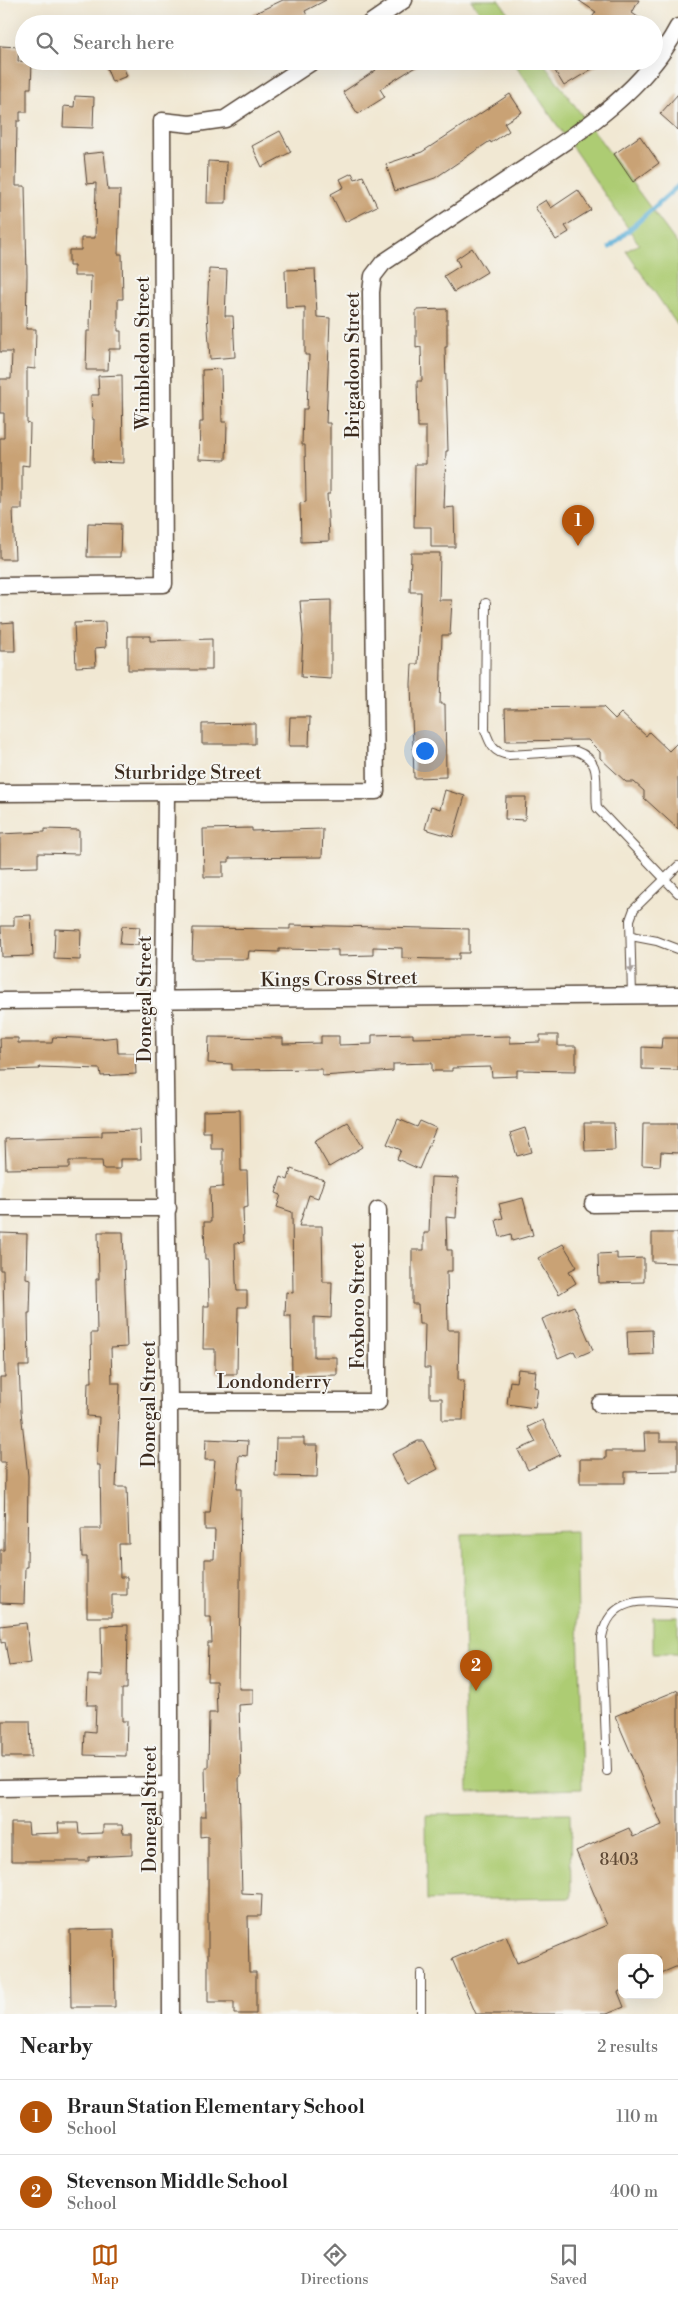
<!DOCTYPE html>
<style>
:root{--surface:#fff;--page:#f6f6f6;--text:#222;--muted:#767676;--line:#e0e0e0;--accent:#b45309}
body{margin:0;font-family:"Libre Bodoni",serif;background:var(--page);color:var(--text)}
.controls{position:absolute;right:15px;bottom:15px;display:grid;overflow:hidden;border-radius:10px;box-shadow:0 5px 20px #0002}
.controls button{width:45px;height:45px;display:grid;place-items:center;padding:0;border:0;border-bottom:1px solid var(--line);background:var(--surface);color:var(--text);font:25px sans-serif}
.you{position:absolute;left:424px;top:750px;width:18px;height:18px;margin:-12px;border:4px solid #fff;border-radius:50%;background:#1a73e8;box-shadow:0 0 0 8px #1a73e833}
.badge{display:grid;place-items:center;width:32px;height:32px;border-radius:50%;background:var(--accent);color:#fff;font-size:16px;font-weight:700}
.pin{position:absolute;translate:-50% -41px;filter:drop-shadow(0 1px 2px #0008)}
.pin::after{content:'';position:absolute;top:26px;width:18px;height:15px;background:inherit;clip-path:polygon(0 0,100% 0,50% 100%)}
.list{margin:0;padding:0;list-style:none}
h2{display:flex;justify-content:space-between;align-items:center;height:65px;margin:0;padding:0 20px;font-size:21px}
h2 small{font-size:16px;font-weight:400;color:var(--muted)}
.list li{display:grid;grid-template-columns:32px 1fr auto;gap:15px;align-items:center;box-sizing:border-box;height:75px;padding:0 20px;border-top:1px solid var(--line)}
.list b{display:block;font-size:19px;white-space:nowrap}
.list p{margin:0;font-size:16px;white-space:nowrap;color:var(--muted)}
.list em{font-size:16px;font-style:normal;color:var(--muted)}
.icon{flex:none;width:28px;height:28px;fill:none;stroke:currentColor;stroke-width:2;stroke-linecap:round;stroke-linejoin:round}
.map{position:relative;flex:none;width:678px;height:2014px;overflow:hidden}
.search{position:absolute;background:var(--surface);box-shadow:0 5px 20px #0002;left:15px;right:15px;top:15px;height:55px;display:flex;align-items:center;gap:12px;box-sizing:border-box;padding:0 18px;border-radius:28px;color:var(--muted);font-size:19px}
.sheet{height:215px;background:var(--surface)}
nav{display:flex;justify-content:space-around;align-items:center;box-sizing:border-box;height:70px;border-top:1px solid var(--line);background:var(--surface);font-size:14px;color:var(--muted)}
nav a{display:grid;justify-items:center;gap:2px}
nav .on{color:var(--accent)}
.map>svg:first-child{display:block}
.green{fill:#adcc73;stroke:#747b48}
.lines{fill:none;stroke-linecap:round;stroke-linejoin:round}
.stream{stroke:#5bafd7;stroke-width:5}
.building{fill:#c9a275}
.service-casing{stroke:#564639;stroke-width:10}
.minor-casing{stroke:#564639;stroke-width:19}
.service{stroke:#fff;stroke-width:8}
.minor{stroke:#fff;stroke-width:16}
.oneway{fill:#a79f9a}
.labels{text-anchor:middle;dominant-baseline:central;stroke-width:4;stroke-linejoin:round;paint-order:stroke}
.number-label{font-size:16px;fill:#5e4834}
.street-label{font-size:19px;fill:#3b2a1e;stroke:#f6f6f2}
</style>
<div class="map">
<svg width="678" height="2014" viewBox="0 0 678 2014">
<rect width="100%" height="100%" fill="#f6f6f2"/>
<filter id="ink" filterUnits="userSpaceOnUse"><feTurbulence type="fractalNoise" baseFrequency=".02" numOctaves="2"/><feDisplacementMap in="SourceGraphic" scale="10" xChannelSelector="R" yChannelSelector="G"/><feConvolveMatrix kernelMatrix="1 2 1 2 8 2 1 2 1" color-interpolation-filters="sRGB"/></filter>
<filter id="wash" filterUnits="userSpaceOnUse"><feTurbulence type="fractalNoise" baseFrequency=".0096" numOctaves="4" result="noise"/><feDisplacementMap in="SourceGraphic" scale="20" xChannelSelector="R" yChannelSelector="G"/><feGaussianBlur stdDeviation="1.12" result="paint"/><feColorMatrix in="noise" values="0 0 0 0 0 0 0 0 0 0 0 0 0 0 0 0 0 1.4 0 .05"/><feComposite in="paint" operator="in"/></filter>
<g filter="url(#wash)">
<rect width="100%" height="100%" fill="#f1e8d3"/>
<g class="green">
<path d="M471,0H499L516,24H488Z"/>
<path d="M513,61H542L678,245V326L626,251L639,244Z"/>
<path d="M576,1531L582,1789L468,1792L462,1534Z"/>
<rect x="653" y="1617" width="25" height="37"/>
<path d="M570,1813L571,1898L427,1900L426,1815Z"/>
</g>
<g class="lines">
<path class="stream" d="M610,247L678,186"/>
</g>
<g id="blocks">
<g class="building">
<path d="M283,0H326L305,11L308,18L296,24H232Z"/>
<path d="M578,0H639L632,13L648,24H587L596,12Z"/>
<path d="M0,46L19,47L18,61L32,62L31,88H27V112H20V121H17L16,186H25L27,275L26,329H36L35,369L27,368V423L30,424L29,466L22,465V509H13L15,559H0V438H4V413H0V379H11L12,352H0Z"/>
<path d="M104,61H121L127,76L112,82Z"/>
<path d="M383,61H425L380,89L385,97L358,114L343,92L376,70L374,67Z"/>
<path d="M549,61H605L564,86Z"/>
<path d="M510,94L522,112L504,123L509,131L491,143L490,141L435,178L395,191L386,164L422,152Z"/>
<path d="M678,94V130L660,114Z"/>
<path d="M75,96L94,97L93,128L63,127L64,106L74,107Z"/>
<path d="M280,131L291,152L262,167L252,146Z"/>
<path d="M640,136L659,163L633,182L614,154Z"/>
<path d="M104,152L108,190H120L118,254H122L123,299H118V331H121V349H109L108,370H86L87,331H90L91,276H74V266H69V250H81V238H95L96,183L87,184L84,154Z"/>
<path d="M208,161L227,162L226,203H207Z"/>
<path d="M352,173L355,179L363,176L377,206L345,222L331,194L344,187L340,179Z"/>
<path d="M578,190L591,210L565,226L569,232L556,240L535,207L546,200L551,208Z"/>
<path d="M472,248L487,272L454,292L444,276L460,266L456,259Z"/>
<path d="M209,269L227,270L225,316H233L235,357L210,359L207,313Z"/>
<path d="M315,269L317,317L330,318L326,423H330V494H327L329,541L301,542L300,503L306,502L305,445H302L303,409H307L309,355H305V307L286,308L285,270Z"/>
<path d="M447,309V347H445L448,451H446L444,508L454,507L455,547H431V527H414L415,464H426V427H418L417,381H422L421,347L416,348V310Z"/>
<path d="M221,369L222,422H227L226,460L199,459L200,422H203L202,370Z"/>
<path d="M122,375L123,463L93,462L94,419H92L91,395H99L98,376Z"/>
<path d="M88,523L121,524L120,557H87Z"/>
<path d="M411,553H440L439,600H452L450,635H442L440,704H445L446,777L414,778L411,684L412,664H418L421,592H410Z"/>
<path d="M331,600V679L301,677L303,636L300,601Z"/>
<path d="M14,622L15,651H0V623Z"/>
<path d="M105,622L106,647L95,648L96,666L76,667L74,623Z"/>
<path d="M128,636H150V641L212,639V670H128Z"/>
<path d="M603,707L615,719L621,713L646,736L649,732L669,751L678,742V829L644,798V791L634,782H626L600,758V752L588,740L506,741L505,708Z"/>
<path d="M290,717H310L309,746H289Z"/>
<path d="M255,723V744H202V724Z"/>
<path d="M445,790L465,796L453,837L425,829L431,806L440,809Z"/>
<path d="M506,797H526L525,820L505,819Z"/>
<path d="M252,828V831L323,829L322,857L229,858V862H223V877H204L203,829Z"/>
<path d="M45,829L79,830V854L38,853V867L0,868V834L45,832Z"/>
<path d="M31,915L33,956L2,957L1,926H14V916Z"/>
<path d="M290,925L469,929V953H459V959H434L402,958V948L373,947V955L338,956V950L279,949V952L249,951L248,959H192L193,928L290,929Z"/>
<path d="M122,926L140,927L138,945L120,944Z"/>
<path d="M55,929L81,930L80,960L54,959Z"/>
<path d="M413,1034V1038L510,1036V1043L540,1042V1035H558V1046H576V1071L517,1070V1076L492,1077L491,1067L452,1068V1071H432V1063L393,1064V1071L322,1076V1069L232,1070V1064L208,1063L209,1037L283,1038V1044L321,1043V1036H339V1045L372,1044V1035Z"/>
<path d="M53,1037L99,1039L117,1037L118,1053H135L136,1074L101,1076L100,1069L39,1067L40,1069L1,1070L0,1038H18V1043H52Z"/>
<path d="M662,1038H678V1070L642,1069V1047L661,1048Z"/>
<path d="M240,1110L241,1171H247L248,1207L243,1208L244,1242L235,1243L236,1280L237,1291H247V1307H238L237,1374H215V1349H203L204,1306H209L208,1259H205L204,1222H211L210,1188L223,1187V1149H211V1132H203V1111Z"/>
<path d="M398,1119L417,1127L420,1121L436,1128L419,1169L397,1159L401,1150L387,1144Z"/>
<path d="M347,1122L363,1147L329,1167L314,1141Z"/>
<path d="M584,1123H614L615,1150L585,1151Z"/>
<path d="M643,1123H678V1153L661,1152L660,1166L642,1165Z"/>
<path d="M525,1128L532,1152L517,1156L510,1133Z"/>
<path d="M140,1130L141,1159H120V1169H103L102,1161H69V1168L6,1169L5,1139L102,1136V1131Z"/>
<path d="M291,1169L324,1180L318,1198L309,1195L299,1226H322L323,1282H332L331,1318L314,1317V1357H337V1375L292,1376L291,1316H285L286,1292L293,1293L292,1212L277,1207L281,1195L276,1193L281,1177L288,1180Z"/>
<path d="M431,1177L458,1178L456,1218L446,1217L447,1250H452V1271H447L448,1330H459L458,1380H464L463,1420H442V1398H430V1368H424L425,1324H419L418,1304H412V1250H424V1233H429Z"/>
<path d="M523,1198L533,1235L512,1241L511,1234L500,1237L496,1220L503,1218L499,1204Z"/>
<path d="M98,1232H123L127,1347L111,1348L112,1383H120L116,1487H127L129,1544H119L120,1577H127V1595H112V1617H87V1557H82L81,1529H101L100,1465H97L99,1417L87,1416L88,1382H92L91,1333H97L96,1279H99Z"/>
<path d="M0,1233L27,1234L26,1278L31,1279L30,1313H28L29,1366H19L21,1411L28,1476L27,1567H25L24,1604L0,1603V1550H4L5,1462H0V1377H5L3,1270H0Z"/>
<path d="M652,1233H678V1263L652,1262Z"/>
<path d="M563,1244L577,1267L569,1271L576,1283L559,1294L538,1258Z"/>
<path d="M617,1253V1259L644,1258V1282L599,1283L598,1254Z"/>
<path d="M574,1306L593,1350L577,1357L574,1351L558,1358L542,1319Z"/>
<path d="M652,1330L653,1354L628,1355L627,1331Z"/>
<path d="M518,1369L536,1371L534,1387L538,1388L535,1408L507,1404L510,1381L516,1382Z"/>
<path d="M543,1420L560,1455L528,1470L518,1450L536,1442L528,1427Z"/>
<path d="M644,1433H660V1441H678V1471L625,1472V1483H580V1459H606V1451H645Z"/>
<path d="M276,1438H304V1445H318L317,1477L275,1476Z"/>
<path d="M206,1439L248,1441L247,1456L239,1455L237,1489H241L239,1689H253V1704L239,1705L241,1777L239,1778L242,1893L262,1894L261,1916H248L249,1972H256V2014H234V2002H208V1836L200,1837V1816H206L205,1767H208L209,1713H217L216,1681H207L208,1643H212L211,1617H205V1559H214L215,1530H205V1513H210L215,1460H205Z"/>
<path d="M418,1441H423L438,1469L408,1485L392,1454Z"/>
<path d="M26,1623L31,1662L9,1665L5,1642L1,1643L0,1626Z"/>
<path d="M128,1625L127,1689H122V1721H127L126,1756L84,1755L85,1731L95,1732L96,1705H87L88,1675L102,1676L101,1626Z"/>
<path d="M678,1690V1966L659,1974V1958H622V1990L618,1992L624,2007L607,2014H476L452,1959L506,1936L517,1963L607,1925L576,1851L629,1828L633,1837L662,1825L615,1716Z"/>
<path d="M2,1721H30L31,1757H2Z"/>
<path d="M11,1823H28L29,1834L59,1833L58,1823H78L79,1834L103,1833V1825H122L123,1833H132V1855L89,1857V1861H11Z"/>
<path d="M114,1929L115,2007H71L70,1930Z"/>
</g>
</g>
</g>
<g filter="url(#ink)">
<use href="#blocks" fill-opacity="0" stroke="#564639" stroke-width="1"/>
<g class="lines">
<g class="service-casing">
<g id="service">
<path d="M486,603L485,730C490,744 493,753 509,755L576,751C604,761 594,783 597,808L678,893"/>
<path d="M631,936L657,941L678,949"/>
<path d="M632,996L630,920L634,909L678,866"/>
<path d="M607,1771L602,1637C610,1596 643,1600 678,1603"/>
<path d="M421,1974V2014"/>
</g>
</g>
<g class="minor-casing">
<g id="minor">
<path d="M369,24L404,0"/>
<path d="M0,586L164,584L162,121L190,124L225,119L313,61"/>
<path d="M0,793L376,791L371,292L373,276L383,263C426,234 470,205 513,176C575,135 642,95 678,27"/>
<path d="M166,794L164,1001L169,1402L171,2014"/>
<path d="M0,1001L678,995"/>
<path d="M593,1204L678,1203"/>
<path d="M0,1208H168"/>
<path d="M169,1402H378V1210"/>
<path d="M600,1404H678"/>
<path d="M0,1788L170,1785"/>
</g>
</g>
<use href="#service" class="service"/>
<use href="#minor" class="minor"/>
</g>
<defs><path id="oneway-solid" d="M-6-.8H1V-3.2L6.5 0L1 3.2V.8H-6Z" transform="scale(1.25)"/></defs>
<use class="oneway" href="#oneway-solid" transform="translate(631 966) rotate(88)"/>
</g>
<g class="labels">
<g class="number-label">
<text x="619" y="1860">8403</text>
</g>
<g class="street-label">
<text transform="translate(143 353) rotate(-90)">Wimbledon Street</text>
<text transform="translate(353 365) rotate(-90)">Brigadoon Street</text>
<text x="188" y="773">Sturbridge Street</text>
<text transform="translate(339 979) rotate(-1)">Kings Cross Street</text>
<text transform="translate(145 999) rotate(-90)">Donegal Street</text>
<text transform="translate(358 1306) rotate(-90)">Foxboro Street</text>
<text x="274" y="1382">Londonderry</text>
<text transform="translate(149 1404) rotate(-90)">Donegal Street</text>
<text transform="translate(150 1809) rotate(-90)">Donegal Street</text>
</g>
</g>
</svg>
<div class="controls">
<button><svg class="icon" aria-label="locate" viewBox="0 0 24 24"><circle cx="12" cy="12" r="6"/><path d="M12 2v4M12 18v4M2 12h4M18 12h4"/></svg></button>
</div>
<div class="you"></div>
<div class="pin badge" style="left:578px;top:546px">1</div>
<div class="pin badge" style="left:476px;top:1691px">2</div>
<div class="search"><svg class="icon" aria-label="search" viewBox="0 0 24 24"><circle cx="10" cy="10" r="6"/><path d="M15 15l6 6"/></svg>Search here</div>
</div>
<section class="sheet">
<h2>Nearby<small>2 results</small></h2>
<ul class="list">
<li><span class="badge">1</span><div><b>Braun Station Elementary School</b><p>School</p></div><em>110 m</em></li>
<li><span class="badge">2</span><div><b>Stevenson Middle School</b><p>School</p></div><em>400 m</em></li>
</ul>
</section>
<nav>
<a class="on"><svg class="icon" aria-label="map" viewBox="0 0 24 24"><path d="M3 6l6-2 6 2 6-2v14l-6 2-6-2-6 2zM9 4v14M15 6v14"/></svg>Map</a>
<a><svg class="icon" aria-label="directions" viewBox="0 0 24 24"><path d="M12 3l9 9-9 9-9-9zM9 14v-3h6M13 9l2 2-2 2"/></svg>Directions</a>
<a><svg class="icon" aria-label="saved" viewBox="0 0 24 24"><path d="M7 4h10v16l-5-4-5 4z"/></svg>Saved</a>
</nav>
